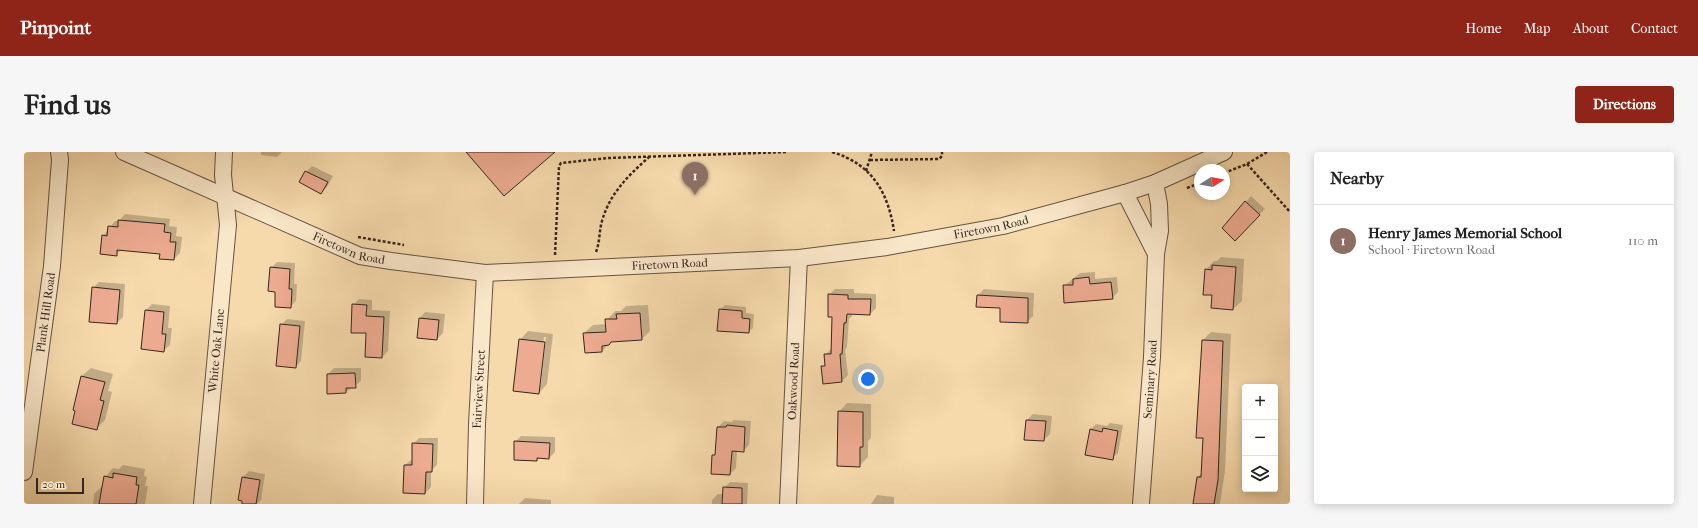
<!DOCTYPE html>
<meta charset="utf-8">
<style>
:root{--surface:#fff;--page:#f6f6f6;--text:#222;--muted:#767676;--line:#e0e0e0;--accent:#8f2418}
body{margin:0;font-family:"IM FELL French Canon",serif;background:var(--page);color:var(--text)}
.controls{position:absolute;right:12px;bottom:12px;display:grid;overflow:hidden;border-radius:4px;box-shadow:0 2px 10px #0003}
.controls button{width:36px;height:36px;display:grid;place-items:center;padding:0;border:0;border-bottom:1px solid var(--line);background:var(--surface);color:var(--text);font:20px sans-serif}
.compass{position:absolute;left:1170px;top:12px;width:36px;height:36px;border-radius:50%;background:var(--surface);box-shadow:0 2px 10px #0003;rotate:79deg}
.scale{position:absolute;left:12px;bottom:10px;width:48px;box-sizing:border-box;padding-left:4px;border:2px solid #352620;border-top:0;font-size:11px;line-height:14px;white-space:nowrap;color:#352620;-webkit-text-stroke:3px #f9e7c9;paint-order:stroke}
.you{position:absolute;left:844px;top:227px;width:14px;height:14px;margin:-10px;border:3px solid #fff;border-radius:50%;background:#1a73e8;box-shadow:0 0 0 6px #1a73e833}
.badge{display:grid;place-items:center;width:26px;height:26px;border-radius:50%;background:var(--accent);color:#fff;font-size:13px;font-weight:700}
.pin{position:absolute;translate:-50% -33px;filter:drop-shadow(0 1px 2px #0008)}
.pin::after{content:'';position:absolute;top:21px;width:14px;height:12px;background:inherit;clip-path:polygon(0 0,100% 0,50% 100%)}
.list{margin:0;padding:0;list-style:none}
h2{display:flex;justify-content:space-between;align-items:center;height:52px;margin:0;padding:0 16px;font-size:17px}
h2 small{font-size:13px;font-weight:400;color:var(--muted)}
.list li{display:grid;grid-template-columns:26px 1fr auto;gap:12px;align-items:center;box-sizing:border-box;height:72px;padding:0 16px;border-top:1px solid var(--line)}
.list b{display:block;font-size:15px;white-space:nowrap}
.list p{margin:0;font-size:13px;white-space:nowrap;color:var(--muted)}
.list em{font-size:13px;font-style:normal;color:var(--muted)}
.icon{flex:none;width:22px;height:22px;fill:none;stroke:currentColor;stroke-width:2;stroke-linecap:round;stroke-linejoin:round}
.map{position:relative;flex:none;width:1266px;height:352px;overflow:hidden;border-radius:4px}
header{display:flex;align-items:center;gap:24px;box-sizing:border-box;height:56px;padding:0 20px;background:var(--accent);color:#fff}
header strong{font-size:19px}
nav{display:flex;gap:22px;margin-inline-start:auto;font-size:14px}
.intro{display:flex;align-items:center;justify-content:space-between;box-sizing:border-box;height:96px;padding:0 24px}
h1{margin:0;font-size:28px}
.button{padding:10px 18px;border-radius:4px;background:var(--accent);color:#fff;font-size:14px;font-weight:700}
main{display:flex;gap:24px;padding:0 24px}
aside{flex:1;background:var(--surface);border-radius:4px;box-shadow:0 2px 10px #0003}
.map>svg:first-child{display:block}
.shadow{fill:#0003;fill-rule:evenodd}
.building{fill:#edab91;stroke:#352620}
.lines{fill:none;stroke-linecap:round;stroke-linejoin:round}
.minor-casing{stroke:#655343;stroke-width:18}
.path{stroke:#352620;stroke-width:2.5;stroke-dasharray:3 2;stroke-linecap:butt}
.minor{stroke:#f9e7c9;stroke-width:16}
.labels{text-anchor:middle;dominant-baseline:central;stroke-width:4;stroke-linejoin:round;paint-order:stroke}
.street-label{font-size:12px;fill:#352620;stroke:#f9e7c9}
</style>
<header>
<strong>Pinpoint</strong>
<nav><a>Home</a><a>Map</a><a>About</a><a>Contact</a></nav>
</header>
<div class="intro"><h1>Find us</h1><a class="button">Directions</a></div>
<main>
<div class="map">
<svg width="1266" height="352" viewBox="0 0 1266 352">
<rect width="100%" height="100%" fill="#f6daac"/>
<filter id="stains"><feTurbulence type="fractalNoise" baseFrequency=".005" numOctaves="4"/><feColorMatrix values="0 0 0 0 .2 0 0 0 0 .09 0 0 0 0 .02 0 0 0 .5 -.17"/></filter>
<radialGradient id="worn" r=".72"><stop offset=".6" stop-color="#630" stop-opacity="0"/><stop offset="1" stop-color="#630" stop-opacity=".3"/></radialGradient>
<g class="shadow">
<path d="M237,0H258L253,5L237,3Z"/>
<path d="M288,14L309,24L303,35L297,41L282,20Z"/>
<path d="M1227,44L1241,57L1211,88L1199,76Z"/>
<path d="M101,62L146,67L145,74L153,75L152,84L158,85L156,101L150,107L137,101L98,97L92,103L79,84L91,69H95Z"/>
<path d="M1197,105L1220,107L1218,149L1209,157L1182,118L1190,109H1193Z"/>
<path d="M253,110L271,111L270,132H273L272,149L266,155L253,139L247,116Z"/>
<path d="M1071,120V127L1093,125L1094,140L1088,146L1040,134L1056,121Z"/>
<path d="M75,130L101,132L99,165L93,171L69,136Z"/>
<path d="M811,137H830V141L852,142V156L846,162L828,161V164L825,167L823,195L821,198L824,223L818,229L798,215L802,211L801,203L807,197L809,164L805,143Z"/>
<path d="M960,137L1010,141L1009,164L1003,170L954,143Z"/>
<path d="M335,147L348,148V158L366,159L364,199L358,205L329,153Z"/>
<path d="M128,152L146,154L144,176H148L146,193L140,198L122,158Z"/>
<path d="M624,153L626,179L618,187L588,189L578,199L560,181L569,173L583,172V168L591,159H597L602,154Z"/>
<path d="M701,153L722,155V161L730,162L729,176L724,180L696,158Z"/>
<path d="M401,160L421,162L419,181L413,187L396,166Z"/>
<path d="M263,167L281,169L277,209L271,215L257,173Z"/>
<path d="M504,179L529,182L523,232L515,241L496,188ZM520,185H522L517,233H515Z"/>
<path d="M1187,180L1207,182L1201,319L1196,352H1170L1174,325L1178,321L1180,285L1179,188Z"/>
<path d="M67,216L89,222L84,239L88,240L81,268L72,277L58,224Z"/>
<path d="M310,216H337V229L322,240L304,222Z"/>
<path d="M823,251L847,252V286L844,289V305L835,314L815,260Z"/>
<path d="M1009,262L1028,264L1026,282L1020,288L1003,268Z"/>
<path d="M709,268L727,269L725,293L719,299L713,298L712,316L706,322L689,304L692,300L694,275L700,269L708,270Z"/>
<path d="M1086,271L1099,273L1094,301L1088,306L1066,278L1072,272L1083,274Z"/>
<path d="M497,284L531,285V300L525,306H515L513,308L491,290Z"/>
<path d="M395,286H414L413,313L407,319V335L401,341L381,313L387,308H389V292Z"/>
<path d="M99,313L121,317L120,324L123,325L121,334H124L121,352H69L70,342L79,333L81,325L89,316L95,317Z"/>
<path d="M225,319L241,322L237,348L233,352H221L219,325Z"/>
<path d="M706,330L724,331L723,352H688V348L694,342H700V336Z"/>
<path d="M853,343L870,345V352H847Z"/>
<path d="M501,346L527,348V352H495Z"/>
</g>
<g class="building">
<path d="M442,0H531L480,44Z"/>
<path d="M281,19L304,30L297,42L275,30Z"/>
<path d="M1221,49L1236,63L1211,89L1198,76Z"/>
<path d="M94,68L141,72L140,80L147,81L146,90H152L150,108L135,107L136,102L93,98V104L76,102L78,83L83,84L84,74L94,75Z"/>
<path d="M1188,113L1212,115L1209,158L1187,156L1188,143H1179L1181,117L1188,118Z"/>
<path d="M246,115L266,117L265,137H268L267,156L251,155V140L244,139Z"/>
<path d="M1065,125L1066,132L1087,130L1089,147L1040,151L1039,133H1049V127Z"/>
<path d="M68,135L96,138L93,172L65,170Z"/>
<path d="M804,142L824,143V147H847L846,163L823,162L822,171H820L818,202H816L818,230L799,232L797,214H801L800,202H807L808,165H804Z"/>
<path d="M953,143L1004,146V171L976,170V156L952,155Z"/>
<path d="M328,152L343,153L342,164L360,165L358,206L341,205L342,181H327Z"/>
<path d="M695,157L718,159V166L726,167L725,181L693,179Z"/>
<path d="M121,158L140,160L138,182H142L140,200L117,197Z"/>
<path d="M616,161L618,188L587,190L585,193L578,194V200L561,201L559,181L582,180L581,167H593L592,162Z"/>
<path d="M395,166L415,168L413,188L393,186Z"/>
<path d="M256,172L276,174L272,216L252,214Z"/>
<path d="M495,187L521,190L515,242L489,239Z"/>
<path d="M1178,188L1199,189L1194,328L1190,352H1169L1173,325H1177L1179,286H1172Z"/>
<path d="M331,221L332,236H322V241L303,242V222Z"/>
<path d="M57,224L81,230L76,248L80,249L73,278L48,272L51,259L49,258Z"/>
<path d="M814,259L839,260V295H836V315L813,314Z"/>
<path d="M1002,268L1022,269L1020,289L1000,288Z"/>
<path d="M703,273L721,275L720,300L708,299L706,323L687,322L688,303H691L693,275H702Z"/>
<path d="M1079,276L1094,279L1089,308L1061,303L1066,277L1078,280Z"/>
<path d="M490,289L526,291L525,307L513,306V309L490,308Z"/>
<path d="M388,291L409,292L408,320H402L401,342L379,341L380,313H388Z"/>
<path d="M89,321L113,325L112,333H115L112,352H75L80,324L89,326Z"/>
<path d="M218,325L236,328L232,352H218V349L214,348Z"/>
<path d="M699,335L718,336V352H698Z"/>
</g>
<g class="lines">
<g class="minor-casing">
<g id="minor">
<path id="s1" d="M100,0L336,104L367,109L461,121L775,106L863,95L979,74L1101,41L1131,31L1200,0"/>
<path d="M1101,41L1132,102"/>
<path id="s2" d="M0,320L28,114L36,8L35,0"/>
<path id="s3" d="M178,352L204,73L199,23L200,0"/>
<path id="s4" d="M451,352L453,272L461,121"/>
<path id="s5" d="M764,352L775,106"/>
<path id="s6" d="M1117,352L1128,205L1132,102L1136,79L1135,52L1131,31"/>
</g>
</g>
<g class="path">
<path d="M808,0C848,12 864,40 870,79"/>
<path d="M846,8L915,7L918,4V0"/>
<path d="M1223,12L1266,60"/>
<path d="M842,19L848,0"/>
<path d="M1200,21L1223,12L1243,0"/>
<path d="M1163,36L1176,31"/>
<path d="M334,85L380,93"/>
<path d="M572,100C576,90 575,79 578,69C586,41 604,24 625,5"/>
<path d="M531,103L535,14L537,11L584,6L763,0"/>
</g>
<use href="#minor" class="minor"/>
</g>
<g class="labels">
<g class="street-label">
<text stroke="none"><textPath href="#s1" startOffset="893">Firetown Road</textPath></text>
<text stroke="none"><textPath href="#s1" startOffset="245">Firetown Road</textPath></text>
<text stroke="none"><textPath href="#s1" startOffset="569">Firetown Road</textPath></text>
<text stroke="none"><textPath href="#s2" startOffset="161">Plank Hill Road</textPath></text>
<text stroke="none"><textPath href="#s3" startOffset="154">White Oak Lane</textPath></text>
<text stroke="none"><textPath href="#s6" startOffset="125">Seminary Road</textPath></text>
<text stroke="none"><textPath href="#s5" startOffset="123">Oakwood Road</textPath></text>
<text stroke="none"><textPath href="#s4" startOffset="115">Fairview Street</textPath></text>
</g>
</g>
<rect width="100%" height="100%" filter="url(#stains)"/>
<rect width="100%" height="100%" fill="url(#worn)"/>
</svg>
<div class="controls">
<button>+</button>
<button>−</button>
<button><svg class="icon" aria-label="layers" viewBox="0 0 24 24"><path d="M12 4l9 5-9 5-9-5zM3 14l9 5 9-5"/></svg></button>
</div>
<svg class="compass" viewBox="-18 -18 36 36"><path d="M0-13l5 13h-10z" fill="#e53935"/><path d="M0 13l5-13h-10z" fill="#767676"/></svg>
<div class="scale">20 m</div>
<div class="you"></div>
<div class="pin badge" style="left:671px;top:43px;background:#8d6e63">1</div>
</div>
<aside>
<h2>Nearby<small></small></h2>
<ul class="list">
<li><span class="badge" style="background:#8d6e63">1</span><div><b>Henry James Memorial School</b><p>School · Firetown Road</p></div><em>110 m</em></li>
</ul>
</aside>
</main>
